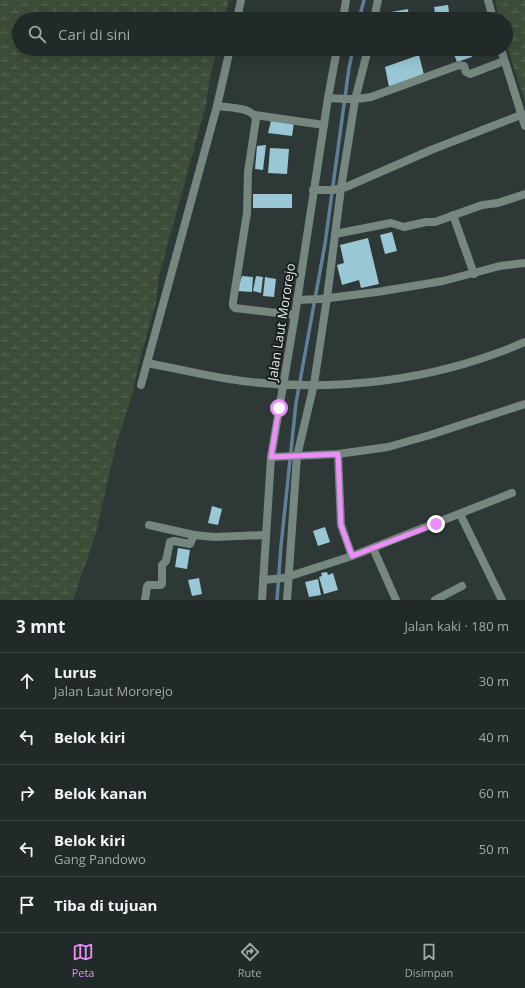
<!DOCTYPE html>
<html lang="id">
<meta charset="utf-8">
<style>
:root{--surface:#222a29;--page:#2e3635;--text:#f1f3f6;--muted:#a2a7a8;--line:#3f4646;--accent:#eb8dfb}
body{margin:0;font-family:"Open Sans",sans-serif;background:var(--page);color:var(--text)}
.stop{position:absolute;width:12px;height:12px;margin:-9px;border:3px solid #eb8dfb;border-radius:50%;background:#fff}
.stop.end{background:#eb8dfb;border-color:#fff;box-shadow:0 1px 4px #0008}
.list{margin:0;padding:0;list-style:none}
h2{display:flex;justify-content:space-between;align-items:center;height:52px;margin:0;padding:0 16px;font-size:17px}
h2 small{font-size:13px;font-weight:400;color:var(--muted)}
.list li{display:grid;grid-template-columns:26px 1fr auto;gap:12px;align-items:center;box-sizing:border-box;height:56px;padding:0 16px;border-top:1px solid var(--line)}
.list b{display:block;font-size:15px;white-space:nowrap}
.list p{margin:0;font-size:13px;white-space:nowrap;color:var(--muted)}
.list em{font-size:13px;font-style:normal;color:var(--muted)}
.icon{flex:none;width:22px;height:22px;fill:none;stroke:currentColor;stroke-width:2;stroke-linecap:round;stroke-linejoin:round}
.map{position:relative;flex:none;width:525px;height:600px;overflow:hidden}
.search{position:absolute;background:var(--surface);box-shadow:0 4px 16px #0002;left:12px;right:12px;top:12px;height:44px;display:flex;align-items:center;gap:10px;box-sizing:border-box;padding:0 14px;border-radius:22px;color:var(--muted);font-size:15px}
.sheet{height:332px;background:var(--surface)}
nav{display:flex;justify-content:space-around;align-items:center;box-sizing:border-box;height:56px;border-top:1px solid var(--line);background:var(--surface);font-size:11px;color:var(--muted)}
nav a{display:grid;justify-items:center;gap:2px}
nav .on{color:var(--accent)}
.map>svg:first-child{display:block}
.wetland{fill:url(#wetland-marsh)}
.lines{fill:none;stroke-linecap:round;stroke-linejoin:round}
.stream{stroke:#607f98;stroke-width:3.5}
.building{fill:#99c7d5}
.minor{stroke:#76877f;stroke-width:8}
.tertiary{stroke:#76877f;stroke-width:8}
.route{stroke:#eb8dfb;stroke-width:5}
.labels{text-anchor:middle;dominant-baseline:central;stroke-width:4;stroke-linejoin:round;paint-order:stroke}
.street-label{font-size:13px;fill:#e6edec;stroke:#191e1e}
</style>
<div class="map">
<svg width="525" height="600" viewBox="0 0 525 600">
<defs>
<pattern id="wetland-marsh" width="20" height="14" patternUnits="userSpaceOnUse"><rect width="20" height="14" fill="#3d4d38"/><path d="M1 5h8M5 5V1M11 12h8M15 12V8" fill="none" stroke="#596755"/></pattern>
</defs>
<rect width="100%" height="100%" fill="#2e3837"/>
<g class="wetland">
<path d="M0,0H229L224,19H19V49H217L209,82L206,105L159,276L156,302L140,359L133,392L116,445L96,533L73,600H0Z"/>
<path d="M495,0H525V101L506,44V19H499Z"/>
</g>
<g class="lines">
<g class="stream">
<path d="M359,19L364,0"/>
<path d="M277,600L281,546L296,403L325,244L349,68L353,49"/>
</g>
</g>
<g class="building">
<path d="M448,5L450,19H436L434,7Z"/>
<path d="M408,9L409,19H392L391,12Z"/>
<path d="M452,49H469L472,57L457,62Z"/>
<path d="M419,55L424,75L389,87L385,67Z"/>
<path d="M271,121L294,123L292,136L268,133Z"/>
<path d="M266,145L263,170L255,169L257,146Z"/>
<path d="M270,148L289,149L287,174L268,173Z"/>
<rect x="253" y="194" width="39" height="14"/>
<path d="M392,232L397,251L385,254L380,235Z"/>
<path d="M368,238L379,284L361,288L359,280L342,285L337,265L344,263L340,245Z"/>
<path d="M242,276L253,277L252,292L237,291Z"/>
<path d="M256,276L263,277L261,293L253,291Z"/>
<path d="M265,277L276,279L274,297L263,296Z"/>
<path d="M212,506L222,509L218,525L208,523Z"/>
<path d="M325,527L330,542L318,546L313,531Z"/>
<path d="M178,548L190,550L187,569L175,567Z"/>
<path d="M327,572L328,575L333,573L338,590L324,594L319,577L322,576L321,573Z"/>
<path d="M199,578L202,594L192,596L188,580Z"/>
<path d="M318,579L321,595L309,597L305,582Z"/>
</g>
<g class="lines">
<g class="minor">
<path d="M488,0L493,19"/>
<path d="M237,19L241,0"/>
<path d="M374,19L378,0"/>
<path d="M501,49L525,126"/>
<path d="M328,98C344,99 355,100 371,97L459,65L464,66L466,72L470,74L504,61"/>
<path d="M217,106C228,108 253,107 256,119L248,172L247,213L233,302V306L235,308L295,315"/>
<path d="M255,115L324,125"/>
<path d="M313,190H333L346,187L431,150L521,115"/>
<path d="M453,215L474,274"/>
<path d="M335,234L391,223L404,227L426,222H435L482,205L498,203L525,194"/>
<path d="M297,300L321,299L377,292L443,281L500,266L525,263"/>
<path d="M147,363C179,369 211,377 242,381C337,393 437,380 525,342"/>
<path d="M141,385L217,106L230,49"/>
<path d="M338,454L341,525L352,556"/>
<path d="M271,457L338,454L388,447L430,435L525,404"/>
<path d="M460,514L502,600"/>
<path d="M149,525L194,535L215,537L265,535"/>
<path d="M373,548L396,600"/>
<path d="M263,580L284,578L352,556L512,493"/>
<path d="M145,600L147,587L148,585H161L162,584V565L166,561L170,542L174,541L190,544L194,535"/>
<path d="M287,600L297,456L314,384L327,298L341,188L355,100L368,49"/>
<path d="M435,600L462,586"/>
</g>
<g class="tertiary">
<path d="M343,19L346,0"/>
<path d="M262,600L271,457L295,315L328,98L337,49"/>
</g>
</g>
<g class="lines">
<path class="route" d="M279,408L271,457L338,454L341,525L352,556L436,524"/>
</g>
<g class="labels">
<g class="street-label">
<text transform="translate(281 322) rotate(-81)">Jalan Laut Mororejo</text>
</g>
</g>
</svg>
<div class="stop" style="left:279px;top:408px"></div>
<div class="stop end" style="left:436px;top:524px"></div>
<div class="search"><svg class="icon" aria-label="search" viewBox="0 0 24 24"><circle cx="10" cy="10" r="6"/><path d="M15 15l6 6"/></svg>Cari di sini</div>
</div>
<section class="sheet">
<h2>3 mnt<small>Jalan kaki · 180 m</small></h2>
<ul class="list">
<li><svg class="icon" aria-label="ahead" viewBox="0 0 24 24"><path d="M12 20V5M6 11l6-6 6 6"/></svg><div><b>Lurus</b><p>Jalan Laut Mororejo</p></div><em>30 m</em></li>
<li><svg class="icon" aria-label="left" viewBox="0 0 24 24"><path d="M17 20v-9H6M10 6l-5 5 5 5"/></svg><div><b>Belok kiri</b></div><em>40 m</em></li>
<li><svg class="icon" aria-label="right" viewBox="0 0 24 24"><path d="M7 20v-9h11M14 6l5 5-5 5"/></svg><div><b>Belok kanan</b></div><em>60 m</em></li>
<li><svg class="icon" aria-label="left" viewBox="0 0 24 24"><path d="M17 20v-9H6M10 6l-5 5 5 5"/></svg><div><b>Belok kiri</b><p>Gang Pandowo</p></div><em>50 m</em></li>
<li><svg class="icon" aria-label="arrive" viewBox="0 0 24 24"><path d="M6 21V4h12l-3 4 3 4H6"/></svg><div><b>Tiba di tujuan</b></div></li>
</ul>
</section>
<nav>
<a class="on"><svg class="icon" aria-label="map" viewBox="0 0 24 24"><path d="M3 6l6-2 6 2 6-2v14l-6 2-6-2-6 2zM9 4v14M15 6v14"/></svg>Peta</a>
<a><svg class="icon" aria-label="directions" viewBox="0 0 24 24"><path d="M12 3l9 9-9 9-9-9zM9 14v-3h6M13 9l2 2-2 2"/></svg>Rute</a>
<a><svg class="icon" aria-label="saved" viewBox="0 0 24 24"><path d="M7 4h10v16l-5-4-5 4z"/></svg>Disimpan</a>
</nav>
